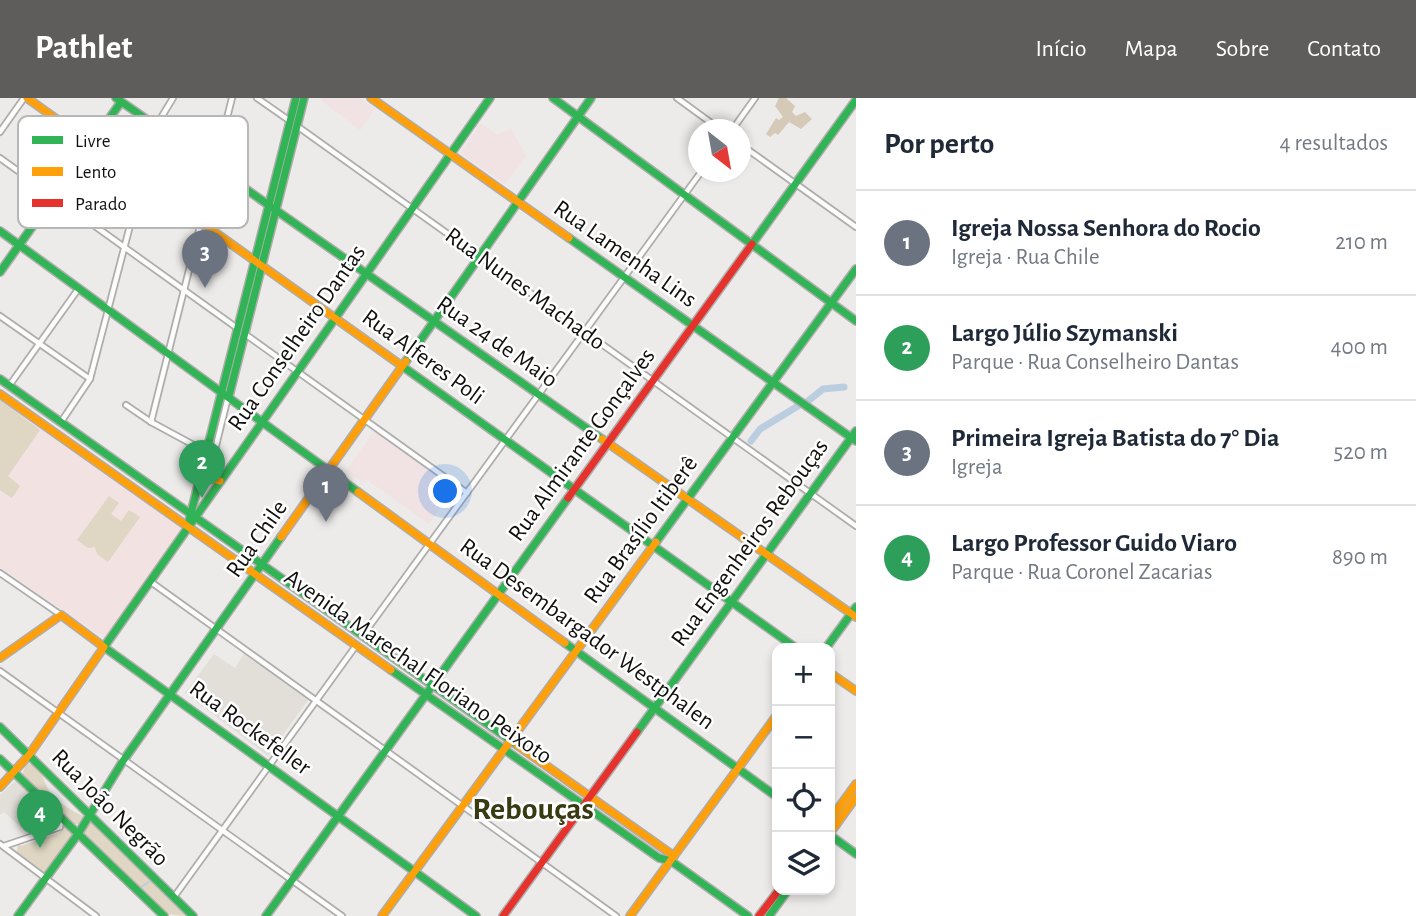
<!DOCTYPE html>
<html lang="pt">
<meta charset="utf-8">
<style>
:root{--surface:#fff;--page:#f2f2f3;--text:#1f2937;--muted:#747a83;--line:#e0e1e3;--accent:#5e5d5b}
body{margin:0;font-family:"Alegreya Sans",sans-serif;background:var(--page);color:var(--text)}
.controls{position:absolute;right:21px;bottom:21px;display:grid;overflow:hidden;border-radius:14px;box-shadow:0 4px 10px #0003}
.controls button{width:63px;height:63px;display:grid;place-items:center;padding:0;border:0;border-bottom:2px solid var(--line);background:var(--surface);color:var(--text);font:35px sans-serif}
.compass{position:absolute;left:688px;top:21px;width:63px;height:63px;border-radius:50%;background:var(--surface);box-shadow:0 4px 10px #0003;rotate:149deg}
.you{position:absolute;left:446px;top:394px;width:24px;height:24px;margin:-18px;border:5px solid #fff;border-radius:50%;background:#1a73e8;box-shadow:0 0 0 10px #1a73e833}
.badge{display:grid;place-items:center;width:46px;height:46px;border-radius:50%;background:var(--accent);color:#fff;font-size:23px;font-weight:700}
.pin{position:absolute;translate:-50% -58px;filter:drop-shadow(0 2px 4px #0008)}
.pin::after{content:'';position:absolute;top:37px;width:24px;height:21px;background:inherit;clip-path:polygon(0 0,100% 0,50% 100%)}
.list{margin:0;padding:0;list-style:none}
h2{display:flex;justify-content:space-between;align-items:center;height:91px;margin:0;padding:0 28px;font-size:30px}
h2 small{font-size:23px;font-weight:400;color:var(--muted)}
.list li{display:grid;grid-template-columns:46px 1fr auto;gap:21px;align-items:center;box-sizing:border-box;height:105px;padding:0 28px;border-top:2px solid var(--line)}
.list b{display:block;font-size:26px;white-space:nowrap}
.list p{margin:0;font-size:23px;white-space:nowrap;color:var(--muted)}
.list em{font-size:23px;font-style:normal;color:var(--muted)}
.icon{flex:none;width:38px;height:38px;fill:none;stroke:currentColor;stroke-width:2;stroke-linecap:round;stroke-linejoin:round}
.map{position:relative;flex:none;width:856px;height:818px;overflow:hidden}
header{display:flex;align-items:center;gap:42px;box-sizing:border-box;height:98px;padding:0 35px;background:var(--accent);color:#fff}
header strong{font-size:33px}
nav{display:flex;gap:38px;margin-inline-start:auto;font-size:24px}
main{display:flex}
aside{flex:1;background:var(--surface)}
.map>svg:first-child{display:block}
.built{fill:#e2ded8}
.education{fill:#f1e2e3}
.medical{fill:#f2e2e1}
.green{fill:#dfd6c3}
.forest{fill:#d4cab7}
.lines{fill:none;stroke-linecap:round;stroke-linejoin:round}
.stream{stroke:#bbcee0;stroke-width:2}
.river{stroke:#bbcee0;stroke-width:7}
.street-casing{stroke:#aeadab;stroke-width:8}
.fast-casing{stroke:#aeadab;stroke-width:10}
.slow-casing{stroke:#aeadab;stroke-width:10}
.jam-casing{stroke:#aeadab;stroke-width:10}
.street{stroke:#fcfcfc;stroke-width:4.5}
.fast{stroke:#30b455;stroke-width:7}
.slow{stroke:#ff9f0a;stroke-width:7}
.jam{stroke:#e5322d;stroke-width:7}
.labels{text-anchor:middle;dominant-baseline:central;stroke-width:5;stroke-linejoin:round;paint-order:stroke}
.street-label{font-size:24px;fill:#11100f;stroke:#fff}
.district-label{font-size:32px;font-weight:bold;fill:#383a12;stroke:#fff}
.key{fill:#fff;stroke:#b8b7b7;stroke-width:2}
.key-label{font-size:19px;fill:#11100f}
</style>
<header>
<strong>Pathlet</strong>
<nav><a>Início</a><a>Mapa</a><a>Sobre</a><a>Contato</a></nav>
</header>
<main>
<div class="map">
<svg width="856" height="818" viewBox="0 0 856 818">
<rect width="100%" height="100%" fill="#edebe9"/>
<g class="built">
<path d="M214,556L235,570L244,556L308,602L268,658L185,595Z"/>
<path d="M17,682L59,723L26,734L4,714L0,717V697Z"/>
</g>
<g class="education">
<path d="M322,0H360L375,11L360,32L321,2Z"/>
<path d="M481,25L497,37L511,30L526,58L505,86L460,55Z"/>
<path d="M374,333L454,390L429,426L366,381L363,385L346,373Z"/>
</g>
<path class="medical" d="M0,301L183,431L104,540L0,469Z"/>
<g class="green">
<path d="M0,302L40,332L8,378L20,388L12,400L0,392Z"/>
<path d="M109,398L119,405L111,416L121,423L129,412L140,419L108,464L97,456L95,449L88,450L77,442Z"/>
<path d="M27,665C44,669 42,684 51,695C61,706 70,712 83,718L79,726H72L22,676Z"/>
<path d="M90,723L186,818L166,816L85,739L83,733Z"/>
<path d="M66,728L74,735L48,773L44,774L17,754L18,745L21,748L58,735Z"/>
</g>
<path class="forest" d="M779,0H786L795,8L792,14L796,18L805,14L812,21L801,31L789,24L778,37L775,35L770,39L766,36L776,20L779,22L783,19L775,8Z"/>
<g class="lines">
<path class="stream" d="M139,790L149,784"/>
<g class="river">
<path d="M808,303L823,291L844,289"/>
<path d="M751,343L760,331L798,308"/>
</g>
<g class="street-casing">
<g id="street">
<path d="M257,0L290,23"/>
<path d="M677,0L721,32"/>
<path d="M297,28L856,428"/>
<path d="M732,32L755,0"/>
<path d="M0,34L24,0"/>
<path d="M740,46L856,129"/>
<path d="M0,60L237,230"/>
<path d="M0,218L90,281"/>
<path d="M245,236L467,395"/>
<path d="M9,288L79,190"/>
<path d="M126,307L151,324L214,358"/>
<path d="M61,324L90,281L156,28L173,0"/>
<path d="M151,324L232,0"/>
<path d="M208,380L228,299"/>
<path d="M0,475L61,517"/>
<path d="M151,484L616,818"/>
<path d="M363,537L701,74"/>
<path d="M0,573L342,818"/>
<path d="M0,746L96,818"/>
<path d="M4,748L60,729L61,720"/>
<path d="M174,799L355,549"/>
</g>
</g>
<g class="fast-casing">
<g id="fast">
<path d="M116,0L602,341"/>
<path d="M553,0L856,223"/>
<path d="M0,133L358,394"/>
<path d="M569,140L856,343"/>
<path d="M752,146L856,2"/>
<path d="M0,174L121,4"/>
<path d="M406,263L591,0"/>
<path d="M402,268L796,550"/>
<path d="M0,281L517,647"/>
<path d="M229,298L304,0"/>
<path d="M263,323L490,0"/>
<path d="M263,323L104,549L476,818"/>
<path d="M189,423L296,0"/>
<path d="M656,444L856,171"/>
<path d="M565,545L777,699"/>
<path d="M826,550L856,509"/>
<path d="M391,572L659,760L671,763L748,818"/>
<path d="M0,629L193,818"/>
<path d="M637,634L856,333"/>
<path d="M0,661L164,818"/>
<path d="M830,737L856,756"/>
<path d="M18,818L78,736L123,663L281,439"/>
<path d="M266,818L568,400"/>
<path d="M769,818L788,792"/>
</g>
</g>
<g class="slow-casing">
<g id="slow">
<path d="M27,0L402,268"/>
<path d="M371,0L569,140"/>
<path d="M0,296L391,572"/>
<path d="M602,341L856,519"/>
<path d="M199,383L208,380L220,383"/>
<path d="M358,394L565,545"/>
<path d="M281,439L406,263"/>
<path d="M0,560L61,517L104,549L29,657L0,689"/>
<path d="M830,575L856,593"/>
<path d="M517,647L674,758"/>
<path d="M830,722L856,686"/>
<path d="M830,735L856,699"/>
<path d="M382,818L656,444"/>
<path d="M630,818L777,617"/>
</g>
</g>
<g class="jam-casing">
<g id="jam">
<path d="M568,400L752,146"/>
<path d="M503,818L637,634"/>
<path d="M759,818L779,792"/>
</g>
</g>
<use href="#street" class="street"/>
<use href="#fast" class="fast"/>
<use href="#slow" class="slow"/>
<use href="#jam" class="jam"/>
</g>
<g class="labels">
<g class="street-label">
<text transform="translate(625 156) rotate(35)">Rua Lamenha Lins</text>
<text transform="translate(525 191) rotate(36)">Rua Nunes Machado</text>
<text transform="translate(297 240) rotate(-55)">Rua Conselheiro Dantas</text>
<text transform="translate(497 244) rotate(35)">Rua 24 de Maio</text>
<text transform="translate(423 259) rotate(36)">Rua Alferes Poli</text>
<text transform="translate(582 347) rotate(-54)">Rua Almirante Gonçalves</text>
<text transform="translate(641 432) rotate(-54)">Rua Brasílio Itiberê</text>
<text transform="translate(257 441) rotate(-55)">Rua Chile</text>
<text transform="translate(750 445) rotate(-54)">Rua Engenheiros Rebouças</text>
<text transform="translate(587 536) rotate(36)">Rua Desembargador Westphalen</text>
<text transform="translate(418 569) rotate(35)">Avenida Marechal Floriano Peixoto</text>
<text transform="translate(250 630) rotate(36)">Rua Rockefeller</text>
<text transform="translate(110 710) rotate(45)">Rua João Negrão</text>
</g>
<g class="district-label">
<text x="533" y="711">Rebouças</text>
</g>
</g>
<rect x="18" y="18" width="230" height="112" rx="10" class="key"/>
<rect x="32" y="38" width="31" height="8" fill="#30b455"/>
<rect x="32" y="69" width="31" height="9" fill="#ff9f0a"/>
<rect x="32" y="101" width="31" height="8" fill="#e5322d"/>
<g class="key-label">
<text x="75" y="49">Livre</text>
<text x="75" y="80">Lento</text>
<text x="75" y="112">Parado</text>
</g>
</svg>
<div class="controls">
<button>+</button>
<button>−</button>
<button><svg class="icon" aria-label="locate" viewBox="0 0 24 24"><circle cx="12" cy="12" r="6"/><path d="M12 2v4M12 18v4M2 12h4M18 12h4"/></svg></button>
<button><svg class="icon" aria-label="layers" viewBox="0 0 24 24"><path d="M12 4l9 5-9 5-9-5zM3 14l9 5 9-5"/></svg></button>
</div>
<svg class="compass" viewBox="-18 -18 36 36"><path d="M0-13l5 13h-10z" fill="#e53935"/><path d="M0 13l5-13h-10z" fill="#747a83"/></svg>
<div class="you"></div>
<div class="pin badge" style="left:326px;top:424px;background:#6b7280">1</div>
<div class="pin badge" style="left:202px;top:400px;background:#2e9e5b">2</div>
<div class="pin badge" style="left:205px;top:190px;background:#6b7280">3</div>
<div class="pin badge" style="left:40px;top:750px;background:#2e9e5b">4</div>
</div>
<aside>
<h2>Por perto<small>4 resultados</small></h2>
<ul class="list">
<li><span class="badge" style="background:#6b7280">1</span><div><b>Igreja Nossa Senhora do Rocio</b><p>Igreja · Rua Chile</p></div><em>210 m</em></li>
<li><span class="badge" style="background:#2e9e5b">2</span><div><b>Largo Júlio Szymanski</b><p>Parque · Rua Conselheiro Dantas</p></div><em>400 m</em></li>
<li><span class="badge" style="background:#6b7280">3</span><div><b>Primeira Igreja Batista do 7° Dia</b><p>Igreja</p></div><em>520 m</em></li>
<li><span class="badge" style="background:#2e9e5b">4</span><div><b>Largo Professor Guido Viaro</b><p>Parque · Rua Coronel Zacarias</p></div><em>890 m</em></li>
</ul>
</aside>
</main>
